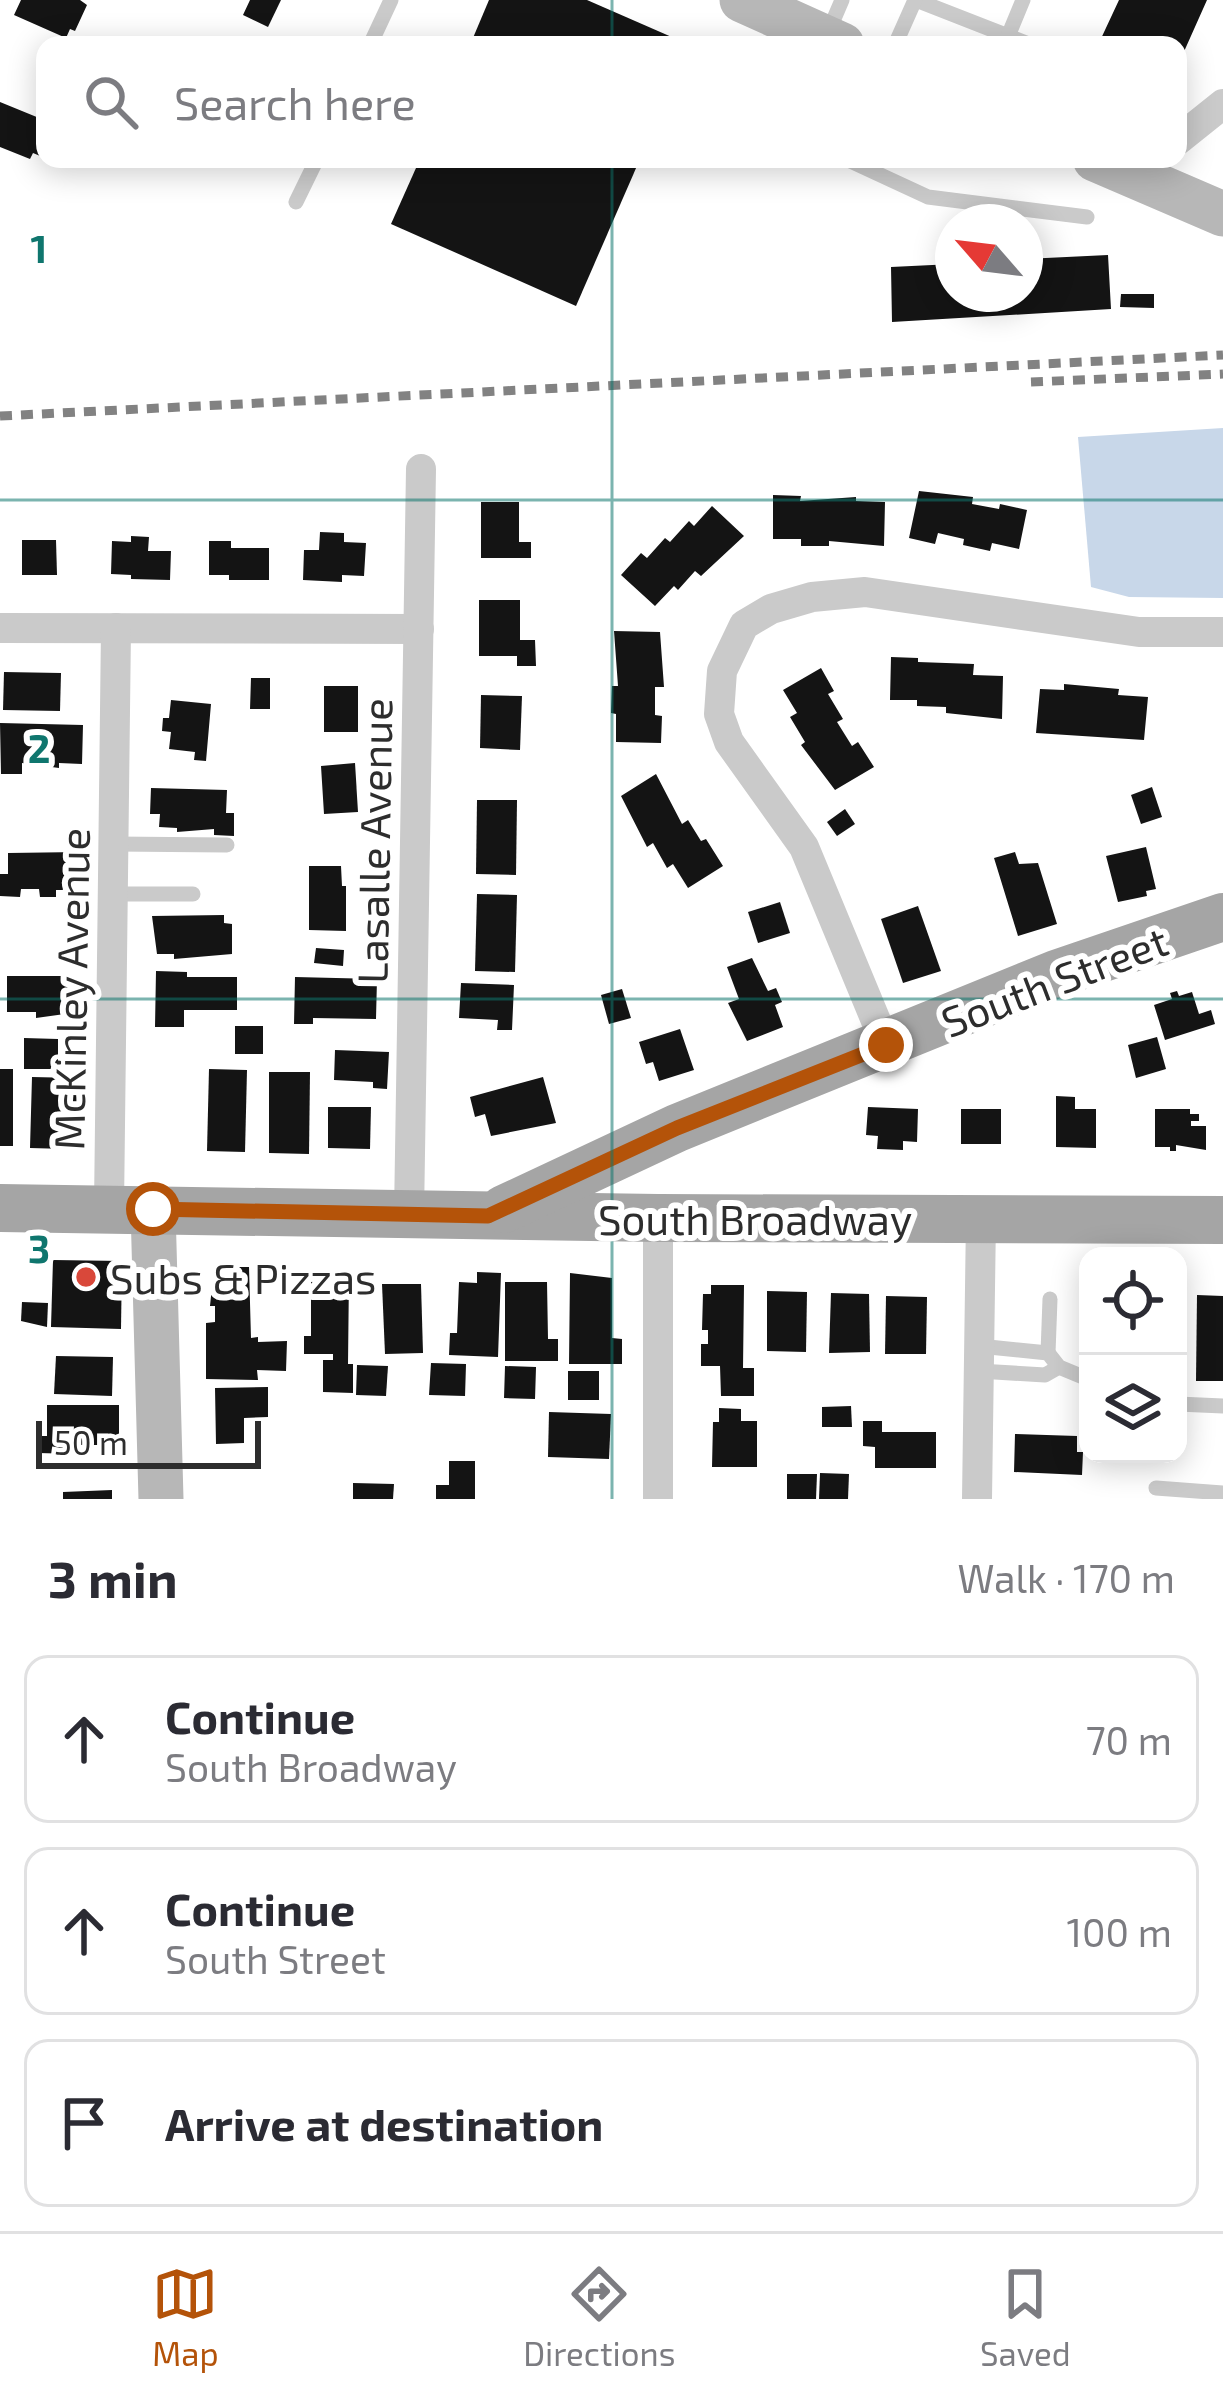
<!DOCTYPE html>
<meta charset="utf-8">
<style>
:root{--surface:#fff;--page:#f2f2f3;--text:#2b2b33;--muted:#7c7c81;--line:#e1e1e2;--accent:#b45309}
body{margin:0;font-family:"Exo 2",sans-serif;background:var(--page);color:var(--text)}
.controls{position:absolute;right:36px;bottom:36px;display:grid;overflow:hidden;border-radius:24px;box-shadow:0 6px 30px #0003}
.controls button{width:108px;height:108px;display:grid;place-items:center;padding:0;border:0;border-bottom:3px solid var(--line);background:var(--surface);color:var(--text);font:60px sans-serif}
.compass{position:absolute;left:935px;top:204px;width:108px;height:108px;border-radius:50%;background:var(--surface);box-shadow:0 6px 30px #0003;rotate:298deg}
.scale{position:absolute;left:36px;bottom:30px;width:225px;box-sizing:border-box;padding-left:12px;border:6px solid #2d2d2d;border-top:0;font-size:33px;line-height:42px;white-space:nowrap;color:#2d2d2d;-webkit-text-stroke:9px #fff;paint-order:stroke}
.stop{position:absolute;width:36px;height:36px;margin:-27px;border:9px solid #b45309;border-radius:50%;background:#fff}
.stop.end{background:#b45309;border-color:#fff;box-shadow:0 3px 12px #0008}
.list{margin:0;padding:0;list-style:none}
h2{display:flex;justify-content:space-between;align-items:center;height:156px;margin:0;padding:0 48px;font-size:51px}
h2 small{font-size:39px;font-weight:400;color:var(--muted)}
.list li{display:grid;grid-template-columns:78px 1fr auto;gap:36px;align-items:center;box-sizing:border-box;height:168px;margin:0 24px 24px;padding:0 24px;border:3px solid var(--line);border-radius:24px}
.list b{display:block;font-size:45px;white-space:nowrap}
.list p{margin:0;font-size:39px;white-space:nowrap;color:var(--muted)}
.list em{font-size:39px;font-style:normal;color:var(--muted)}
.icon{flex:none;width:66px;height:66px;fill:none;stroke:currentColor;stroke-width:2;stroke-linecap:round;stroke-linejoin:round}
.map{position:relative;flex:none;width:1223px;height:1499px;overflow:hidden}
.search{position:absolute;background:var(--surface);box-shadow:0 6px 30px #0003;left:36px;right:36px;top:36px;height:132px;display:flex;align-items:center;gap:30px;box-sizing:border-box;padding:0 42px;border-radius:24px;color:var(--muted);font-size:45px}
.sheet{height:732px;background:var(--surface)}
nav{display:flex;justify-content:space-around;align-items:center;box-sizing:border-box;height:168px;border-top:3px solid var(--line);background:var(--surface);font-size:33px;color:var(--muted)}
nav a{display:grid;justify-items:center;gap:6px}
nav .on{color:var(--accent)}
.map>svg:first-child{display:block}
.water{fill:#c8d7e9}
.building{fill:#141414}
.lines{fill:none;stroke-linecap:round;stroke-linejoin:round}
.lane{stroke:#cacaca;stroke-width:15}
.street{stroke:#cacaca;stroke-width:30}
.secondary{stroke:#b7b7b7;stroke-width:45}
.primary{stroke:#a5a5a5;stroke-width:48}
.rail{stroke:#828282;stroke-width:9;stroke-dasharray:12 9;stroke-linecap:butt}
.route{stroke:#b45309;stroke-width:15}
.grid{fill:none;stroke:#0f766e;stroke-width:3;stroke-opacity:0.55}
.poi-dot{fill:#d9483a;stroke:#fff;stroke-width:4.5}
.labels{text-anchor:middle;dominant-baseline:central;stroke-width:12;stroke-linejoin:round;paint-order:stroke}
.street-label{font-size:42px;fill:#2d2d2d;stroke:#fff}
.poi-label{font-size:42px;fill:#2d2d2d;stroke:#fff;text-anchor:start}
.grid-label{font-size:39px;text-anchor:middle;font-weight:bold;fill:#0f766e;stroke:#fff;stroke-width:12;stroke-linejoin:round;paint-order:stroke}
</style>
<div class="map">
<svg width="1223" height="1499" viewBox="0 0 1223 1499">
<rect width="100%" height="100%" fill="#fff"/>
<path class="water" d="M1223,428V598L1129,597L1091,587L1078,437Z"/>
<g class="building">
<path d="M21,0H80L87,5L75,31L70,29L66,38L14,15Z"/>
<path d="M250,0H281L268,27L243,15Z"/>
<path d="M489,0H587L690,45H470Z"/>
<path d="M1119,0H1207L1178,65V45H1098Z"/>
<path d="M0,102L44,120L45,158L33,153L30,159L0,147Z"/>
<path d="M420,159H640L576,306L391,224Z"/>
<path d="M1108,255L1111,309L892,322L891,267L953,264V294H1025V259Z"/>
<path d="M1121,294H1154V308L1120,307Z"/>
<path d="M919,491L973,497L972,504L999,509L1000,504L1027,510L1019,549L992,543L990,551L963,545L964,539L938,533L935,544L909,538Z"/>
<path d="M773,495L801,496L800,501L856,497V501L885,502L884,546L829,541V546H801V539H773Z"/>
<path d="M481,502H519V542H531V558H481Z"/>
<path d="M712,506L744,536L701,576L695,571L678,590L674,586L655,606L621,575L641,553L647,558L665,538L670,542L689,521L694,526Z"/>
<path d="M320,532L344,533V542L366,543L364,576L342,575V582L303,580L304,550H319Z"/>
<path d="M131,536L149,537L148,551H171L170,580L131,579V575L111,574L112,541L131,542Z"/>
<path d="M22,540H56L57,575H22Z"/>
<path d="M209,541H231V548H269V580H229V575H209Z"/>
<path d="M479,600H520V640H535L536,666H517V656H479Z"/>
<path d="M614,631L660,632L664,687H655V715L662,716L661,743L616,742V714L611,713L612,686H618Z"/>
<path d="M891,657L918,658V662L974,664L973,675L1003,676L1002,719L946,713V707L917,706V700H890Z"/>
<path d="M821,668L834,691L828,694L843,719L837,722L852,746L858,742L874,767L835,790L801,745L805,742L790,717L797,713L783,690Z"/>
<path d="M4,672L61,673L60,711L3,710Z"/>
<path d="M251,678H270V709H250Z"/>
<path d="M1064,684L1119,689L1118,695L1148,697L1144,740L1036,733L1040,689L1064,690Z"/>
<rect x="324" y="686" width="34" height="46"/>
<path d="M481,695L522,696L520,750L480,748Z"/>
<path d="M171,700L211,704L206,761L194,760L195,752L169,749L171,732L162,731L163,718H169Z"/>
<path d="M0,723L83,725L82,764L59,763V768L22,763V774H1Z"/>
<path d="M355,763L358,812L324,814L321,766Z"/>
<path d="M656,774L682,824L688,820L701,841L706,839L723,866L688,888L673,864L667,868L653,843L647,847L621,796Z"/>
<path d="M1152,787L1162,817L1141,824L1131,795Z"/>
<path d="M151,788L227,790L226,813H234V836L214,835V829L177,832V828L159,827L160,814H150Z"/>
<path d="M477,800H517L516,875L476,874Z"/>
<path d="M845,809L855,824L837,836L827,822Z"/>
<path d="M1146,847L1156,889L1146,891L1147,896L1118,902L1106,856Z"/>
<path d="M80,852L76,890H56V897H40L39,889H21L20,897L0,896V874H8V853Z"/>
<path d="M1015,852L1019,864L1038,863L1057,924L1018,936L994,858Z"/>
<path d="M309,866H341L342,886H346V931L309,930Z"/>
<path d="M477,894L517,895L515,972L475,971Z"/>
<path d="M780,902L790,933L758,943L748,912Z"/>
<path d="M918,906L941,971L903,983L881,919Z"/>
<path d="M224,915V923L232,924V954L174,959V954H157L152,916Z"/>
<path d="M316,948L344,950L343,966L314,963Z"/>
<path d="M752,958L768,991L776,988L782,1002L775,1005L783,1027L747,1041L728,1003L739,999L727,967Z"/>
<path d="M156,971L187,972V977H237V1010H184V1027H155Z"/>
<path d="M7,976H78V995H72V1013L36,1018V1012H7Z"/>
<path d="M295,977L377,979L376,1019L313,1018V1024H294Z"/>
<path d="M461,983L514,985L512,1030H497L498,1020L459,1018Z"/>
<path d="M622,989L631,1018L609,1024L601,995Z"/>
<path d="M1177,991L1179,996L1192,992L1199,1014L1211,1010L1215,1024L1165,1040L1154,1005L1172,999L1170,993Z"/>
<rect x="235" y="1026" width="28" height="28"/>
<path d="M680,1029L694,1070L659,1081L653,1062L646,1064L639,1042Z"/>
<path d="M1157,1037L1166,1069L1136,1078L1128,1045Z"/>
<path d="M24,1038L58,1039V1069H24Z"/>
<path d="M335,1050L389,1052L387,1089L373,1088V1082L334,1080Z"/>
<rect x="0" y="1069" width="13" height="77"/>
<path d="M209,1069L247,1070L245,1152L207,1151Z"/>
<path d="M269,1072H310L309,1154L269,1153Z"/>
<path d="M32,1077L77,1078V1114H67L66,1149L30,1148Z"/>
<path d="M543,1077L556,1123L491,1136L485,1114L475,1117L470,1097Z"/>
<path d="M1056,1096L1075,1097V1109H1096V1148L1056,1147Z"/>
<path d="M328,1107H371L370,1149L328,1148Z"/>
<path d="M868,1107L918,1109L917,1142L903,1141V1150L877,1149L878,1136L866,1135Z"/>
<rect x="961" y="1109" width="40" height="35"/>
<path d="M1155,1109H1190V1114H1199V1121H1191V1126H1206V1150L1176,1145V1151H1170V1147H1155Z"/>
<path d="M53,1260L122,1261L121,1329L51,1327Z"/>
<path d="M214,1267H249L251,1338L258,1337V1342L287,1341L286,1371L257,1370L258,1380L206,1379V1323L215,1322V1306H210Z"/>
<path d="M477,1272L501,1273L498,1357L449,1355L450,1333H457L459,1282L477,1283Z"/>
<path d="M311,1273L349,1274L348,1364H353V1393L323,1392V1360H333V1354H304V1336H311Z"/>
<path d="M570,1273L612,1278V1338L622,1339V1364H569Z"/>
<path d="M505,1282H547L548,1339H558V1361H505Z"/>
<path d="M382,1284H421L423,1353L385,1354Z"/>
<path d="M711,1285H744L743,1368H754V1396H721L720,1366H701V1344H708V1330H702L703,1294H711Z"/>
<path d="M767,1291L807,1292L806,1352L767,1351Z"/>
<path d="M831,1293L869,1294L870,1352L829,1353Z"/>
<path d="M1197,1295L1223,1296V1381H1196Z"/>
<path d="M886,1296L927,1297L926,1354H885Z"/>
<path d="M22,1302L48,1303L47,1327L21,1321Z"/>
<path d="M56,1356L113,1357L112,1396L54,1394Z"/>
<path d="M431,1363L466,1364L465,1396L429,1395Z"/>
<path d="M357,1365L388,1366L386,1396L356,1395Z"/>
<path d="M505,1366L536,1367L535,1399L504,1398Z"/>
<rect x="568" y="1371" width="31" height="29"/>
<path d="M268,1387V1417L244,1418V1443L216,1444L215,1388Z"/>
<path d="M47,1405H119V1445H76V1454L38,1453V1436H47Z"/>
<path d="M851,1406L852,1427H822V1407Z"/>
<path d="M719,1408L741,1409V1421H757V1467H712L713,1422H719Z"/>
<path d="M549,1412L611,1414L609,1459L548,1457Z"/>
<path d="M863,1421H882V1432H936V1468H875V1447L863,1446Z"/>
<path d="M1015,1434L1077,1436V1452H1083L1082,1475L1014,1472Z"/>
<path d="M449,1461H475V1499H436V1485H449Z"/>
<path d="M820,1473L849,1474L848,1499H819Z"/>
<path d="M787,1474H817L816,1499H787Z"/>
<path d="M353,1483L394,1484L393,1499H353Z"/>
<path d="M112,1490V1499H63V1492Z"/>
</g>
<g class="lines">
<g class="lane">
<path d="M916,0L1031,45"/>
<path d="M827,35L842,0"/>
<path d="M1006,41L1023,0"/>
<path d="M370,45L391,0"/>
<path d="M895,45L915,0"/>
<path d="M846,159L928,197L1087,217"/>
<path d="M296,202L317,159"/>
<path d="M114,844L227,845"/>
<path d="M113,894H193"/>
<path d="M979,1346L1048,1353L1059,1367L1088,1379"/>
<path d="M1048,1353L1050,1299"/>
<path d="M979,1371L1045,1375L1059,1367"/>
<path d="M1178,1404L1223,1406"/>
<path d="M1156,1488L1223,1493"/>
</g>
<g class="street">
<path d="M1178,140L1223,104"/>
<path d="M0,628L419,629"/>
<path d="M886,1045L804,847L729,742L719,714L722,671L744,625L771,609L812,597L865,592L1139,632H1223"/>
<path d="M109,1207L116,628"/>
<path d="M409,1215L421,469"/>
<path d="M658,1499V1218"/>
<path d="M977,1499L981,1218"/>
</g>
<g class="secondary">
<path d="M742,0L842,45"/>
<path d="M1095,159L1223,214"/>
<path d="M153,1209L161,1499"/>
</g>
<g class="primary">
<path d="M0,1208L658,1218L1223,1220"/>
<path d="M504,1209L677,1128L1056,974L1223,917"/>
</g>
<g class="rail">
<path d="M1031,382L1223,374"/>
<path d="M0,416L1223,355"/>
</g>
</g>
<g class="lines">
<path class="route" d="M153,1209L488,1216L677,1128L886,1045"/>
</g>
<path class="grid" d="M612,0V45M612,159V1499M0,500H1223M0,999H1223"/>
<circle class="poi-dot" cx="86" cy="1277" r="12"/>
<g class="labels">
<g class="street-label">
<text transform="translate(373 841) rotate(-89)">Lasalle Avenue</text>
<text transform="translate(1054 980) rotate(-21)">South Street</text>
<text transform="translate(70 989) rotate(-89)">McKinley Avenue</text>
<text x="755" y="1218">South Broadway</text>
</g>
<g class="poi-label">
<text x="110" y="1277">Subs &amp; Pizzas</text>
</g>
</g>
<g class="grid-label">
<text x="39" y="263">1</text>
<text x="39" y="763">2</text>
<text x="39" y="1263">3</text>
</g>
</svg>
<div class="controls">
<button><svg class="icon" aria-label="locate" viewBox="0 0 24 24"><circle cx="12" cy="12" r="6"/><path d="M12 2v4M12 18v4M2 12h4M18 12h4"/></svg></button>
<button><svg class="icon" aria-label="layers" viewBox="0 0 24 24"><path d="M12 4l9 5-9 5-9-5zM3 14l9 5 9-5"/></svg></button>
</div>
<svg class="compass" viewBox="-18 -18 36 36"><path d="M0-13l5 13h-10z" fill="#e53935"/><path d="M0 13l5-13h-10z" fill="#7c7c81"/></svg>
<div class="scale">50 m</div>
<div class="stop" style="left:153px;top:1209px"></div>
<div class="stop end" style="left:886px;top:1045px"></div>
<div class="search"><svg class="icon" aria-label="search" viewBox="0 0 24 24"><circle cx="10" cy="10" r="6"/><path d="M15 15l6 6"/></svg>Search here</div>
</div>
<section class="sheet">
<h2>3 min<small>Walk · 170 m</small></h2>
<ul class="list">
<li><svg class="icon" aria-label="ahead" viewBox="0 0 24 24"><path d="M12 20V5M6 11l6-6 6 6"/></svg><div><b>Continue</b><p>South Broadway</p></div><em>70 m</em></li>
<li><svg class="icon" aria-label="ahead" viewBox="0 0 24 24"><path d="M12 20V5M6 11l6-6 6 6"/></svg><div><b>Continue</b><p>South Street</p></div><em>100 m</em></li>
<li><svg class="icon" aria-label="arrive" viewBox="0 0 24 24"><path d="M6 21V4h12l-3 4 3 4H6"/></svg><div><b>Arrive at destination</b></div></li>
</ul>
</section>
<nav>
<a class="on"><svg class="icon" aria-label="map" viewBox="0 0 24 24"><path d="M3 6l6-2 6 2 6-2v14l-6 2-6-2-6 2zM9 4v14M15 6v14"/></svg>Map</a>
<a><svg class="icon" aria-label="directions" viewBox="0 0 24 24"><path d="M12 3l9 9-9 9-9-9zM9 14v-3h6M13 9l2 2-2 2"/></svg>Directions</a>
<a><svg class="icon" aria-label="saved" viewBox="0 0 24 24"><path d="M7 4h10v16l-5-4-5 4z"/></svg>Saved</a>
</nav>
